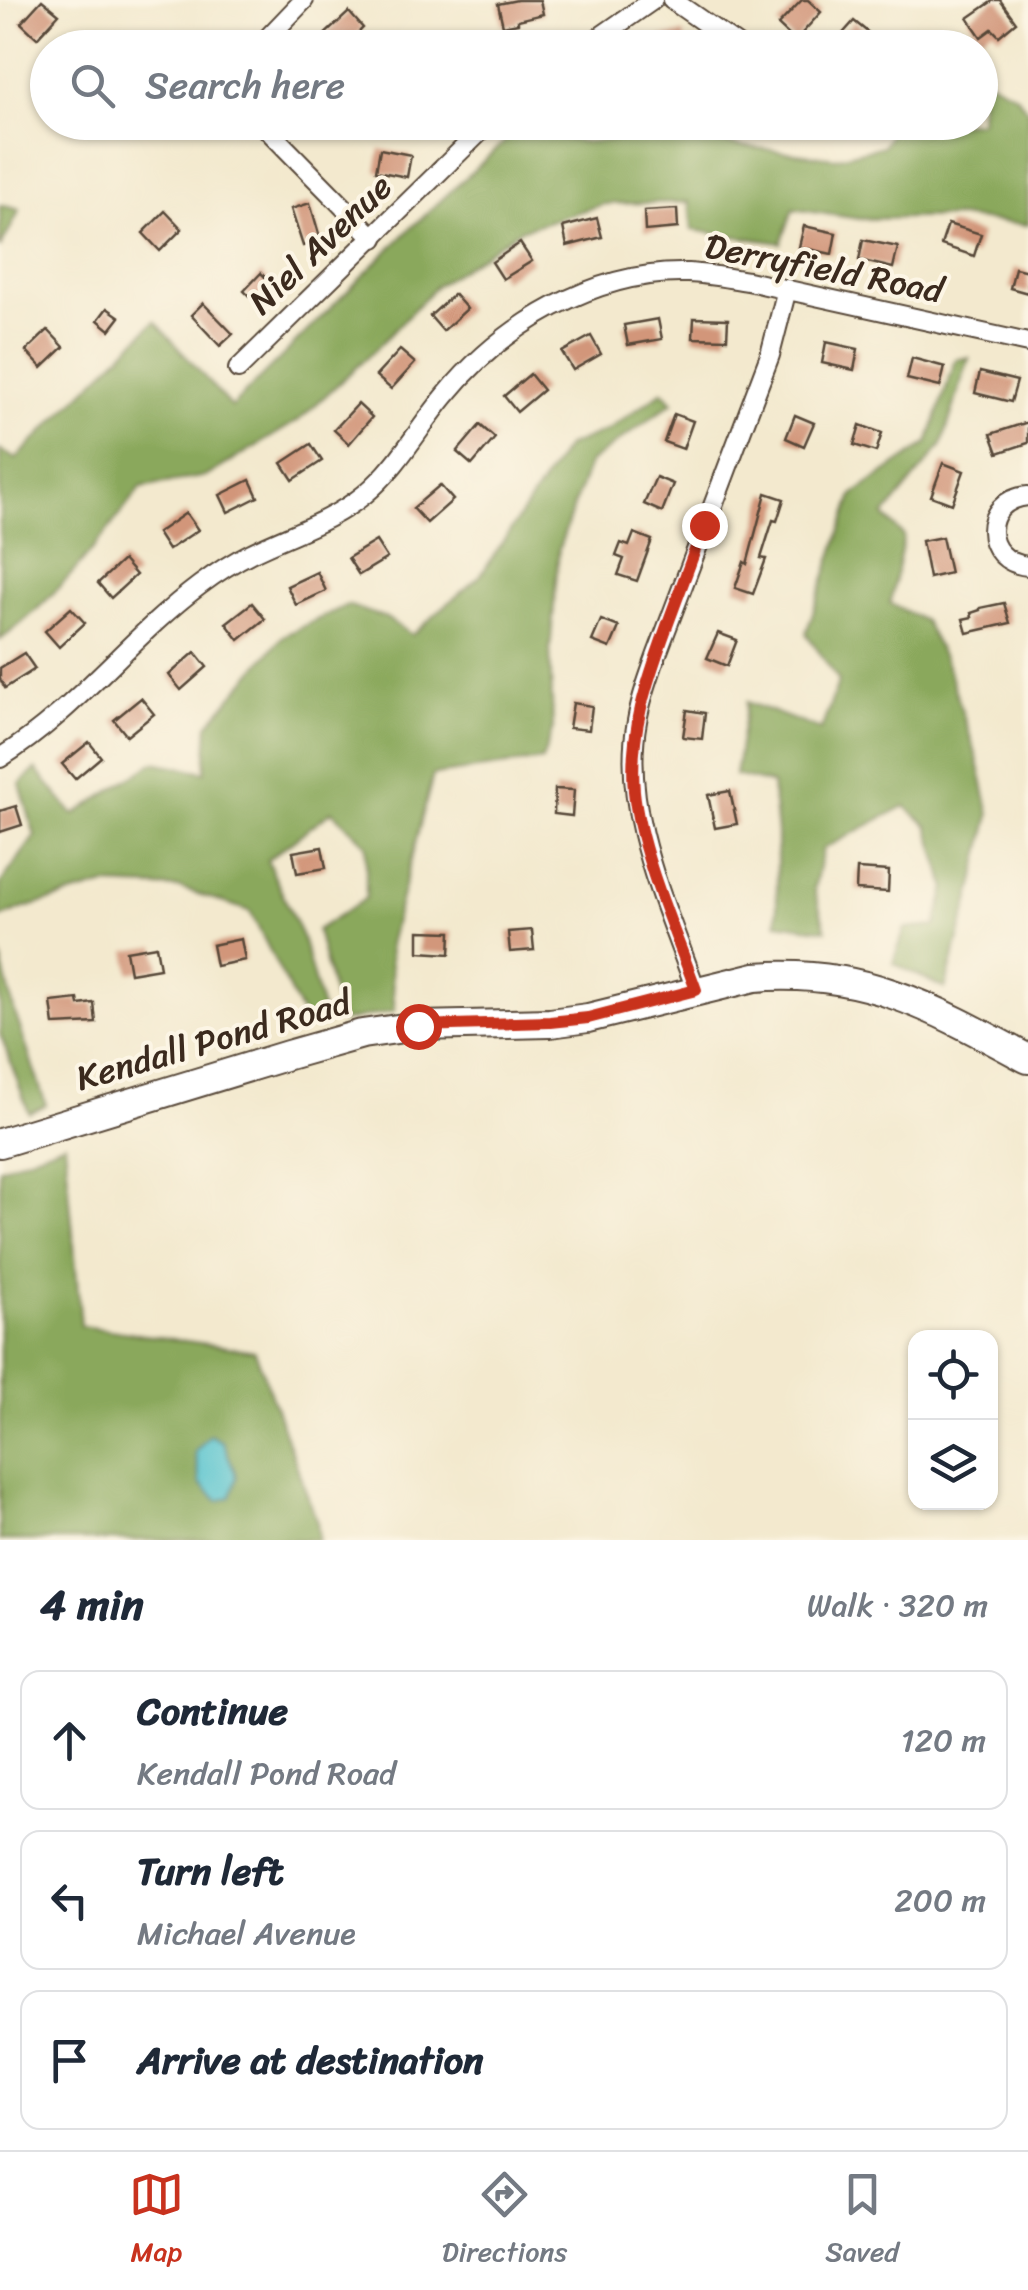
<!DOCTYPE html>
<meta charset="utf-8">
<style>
:root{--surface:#fff;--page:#f6f6f7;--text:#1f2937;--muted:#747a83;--line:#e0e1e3;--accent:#c8321e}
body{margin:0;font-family:Sriracha,sans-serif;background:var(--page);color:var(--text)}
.controls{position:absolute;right:30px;bottom:30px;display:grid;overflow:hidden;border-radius:20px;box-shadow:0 2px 8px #0004}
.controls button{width:90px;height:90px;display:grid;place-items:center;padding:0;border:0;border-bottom:2px solid var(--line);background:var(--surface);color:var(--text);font:50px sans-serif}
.stop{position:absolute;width:30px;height:30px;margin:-22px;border:8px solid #c8321e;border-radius:50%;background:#fff}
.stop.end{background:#c8321e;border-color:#fff;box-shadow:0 2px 10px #0008}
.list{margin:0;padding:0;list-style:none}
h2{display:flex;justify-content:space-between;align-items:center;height:130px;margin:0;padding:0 40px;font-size:42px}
h2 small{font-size:32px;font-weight:400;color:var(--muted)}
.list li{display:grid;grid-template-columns:65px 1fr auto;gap:30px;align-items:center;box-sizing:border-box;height:140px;margin:0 20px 20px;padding:0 20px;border:2px solid var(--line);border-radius:20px}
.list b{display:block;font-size:38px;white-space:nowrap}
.list p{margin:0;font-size:32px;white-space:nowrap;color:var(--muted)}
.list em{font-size:32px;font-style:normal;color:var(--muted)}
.icon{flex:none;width:55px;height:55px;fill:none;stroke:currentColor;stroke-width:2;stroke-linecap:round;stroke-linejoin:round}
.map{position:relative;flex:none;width:1028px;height:1540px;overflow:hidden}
.search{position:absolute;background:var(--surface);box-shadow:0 2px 8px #0004;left:30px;right:30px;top:30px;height:110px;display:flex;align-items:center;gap:25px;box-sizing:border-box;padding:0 35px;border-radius:55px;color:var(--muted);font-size:38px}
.sheet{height:610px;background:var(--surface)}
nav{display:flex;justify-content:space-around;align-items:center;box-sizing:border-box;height:140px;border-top:2px solid var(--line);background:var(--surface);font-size:28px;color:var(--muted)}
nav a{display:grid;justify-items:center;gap:5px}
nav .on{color:var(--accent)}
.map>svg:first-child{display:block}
.forest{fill:#8aa85b;stroke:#62693c;stroke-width:2.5}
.water{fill:#58c4cf;stroke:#4a7776;stroke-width:2.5}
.building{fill:#d2967a}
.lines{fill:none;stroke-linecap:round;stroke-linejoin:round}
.street-casing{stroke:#574738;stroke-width:22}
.secondary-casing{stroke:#574738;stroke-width:32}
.street{stroke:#fff;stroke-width:18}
.secondary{stroke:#fff;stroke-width:28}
.route{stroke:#c8321e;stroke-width:12}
.labels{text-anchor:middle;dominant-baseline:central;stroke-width:8;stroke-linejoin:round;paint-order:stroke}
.street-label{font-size:35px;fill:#3b2a1e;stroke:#fcf5e5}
</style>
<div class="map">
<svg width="1028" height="1540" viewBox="0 0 1028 1540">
<rect width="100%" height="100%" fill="#fcf5e5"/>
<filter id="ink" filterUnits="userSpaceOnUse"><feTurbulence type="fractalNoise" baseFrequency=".01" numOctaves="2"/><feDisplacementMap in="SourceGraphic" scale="20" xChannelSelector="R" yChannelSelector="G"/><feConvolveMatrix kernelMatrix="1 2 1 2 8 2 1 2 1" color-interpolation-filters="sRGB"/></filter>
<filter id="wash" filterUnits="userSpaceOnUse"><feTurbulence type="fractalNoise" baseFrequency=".0048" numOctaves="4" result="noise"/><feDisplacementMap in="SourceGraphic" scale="40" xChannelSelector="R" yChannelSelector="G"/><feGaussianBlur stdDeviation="2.25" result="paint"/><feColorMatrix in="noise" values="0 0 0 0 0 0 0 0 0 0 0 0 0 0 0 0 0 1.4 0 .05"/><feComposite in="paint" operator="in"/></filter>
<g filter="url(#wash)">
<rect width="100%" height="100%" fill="#f3e9ce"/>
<g class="forest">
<path d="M981,76L1016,95L1028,111V225L957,217L860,219L793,209L781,243L692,230L689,202L604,204L520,230L436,286L377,348L299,420L207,476L141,487C99,543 56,599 0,640V450L16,459L155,321L231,407L410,229L517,130L583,142L677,135L741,146L835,158L883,146L896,123L980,122Z"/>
<path d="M0,205L20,210L0,248Z"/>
<path d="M969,358L942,445L884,516L904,536L890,603L924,621L946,663L977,757L990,815L971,895L945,989L893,963L905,929L936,926L946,887L928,826L905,806L823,849L814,889L826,930L777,923V833L772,784L735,775L747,702L821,730L839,681L806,633L853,495L928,443L956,359Z"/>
<path d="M663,391L673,402L589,463L559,548L550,650L553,728L542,760L433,775L389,944L395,1011L340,1022L317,930L366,898V844L332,811L267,860L302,937L326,1024L308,1027L250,911L180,888L106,885L24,908L0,918V884L35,836L20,784L36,769L74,815L154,762L205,772L208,725L283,636L347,605L386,618L412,635L480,576L566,447L608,430Z"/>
<path d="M0,953L14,1010L46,1105L29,1113L0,1033Z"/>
<path d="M65,1143L81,1326L255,1351L317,1522L319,1540H0V1168Z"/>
</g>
<path class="water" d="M210,1435L223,1442L237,1477L231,1497L218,1501L200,1483L195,1452Z"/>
<g id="blocks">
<g class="building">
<path d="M42,0L59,14L37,38L21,23Z"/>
<path d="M517,0H540L543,14L518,20V23L503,26L498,4Z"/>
<path d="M802,0H808L821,12L795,41L778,25Z"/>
<path d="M994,0H1000L1016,22L999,36L992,29L981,37L968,18Z"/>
<path d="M349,12L363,28L343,48H331L322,37Z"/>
<path d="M854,21L870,34L858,48H830Z"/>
<path d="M684,34L686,47L647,48L646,39Z"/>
<path d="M380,149L411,155L407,177L376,171Z"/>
<path d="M310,203L321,241L303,246L291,209Z"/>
<path d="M677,209L678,228L645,231L644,211Z"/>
<path d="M165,211L182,229L160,251L143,233Z"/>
<path d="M597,218L602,237L567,246L563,227Z"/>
<path d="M948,224L981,234L974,256L941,245Z"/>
<path d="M804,226L836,233L832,254L799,247Z"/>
<path d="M863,240L898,247L893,268L859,260Z"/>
<path d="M520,243L532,261L503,279L492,262Z"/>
<path d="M1015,268L1028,271V293L1010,288Z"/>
<path d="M261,273L272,284L255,302L244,291Z"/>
<path d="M454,294L467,309L443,331L430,316Z"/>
<path d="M203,303L233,334L220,346L191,315Z"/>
<path d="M107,308L120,317L110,330L98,320Z"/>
<path d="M694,318L728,319L727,339L693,338Z"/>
<path d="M658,319L662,339L628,345L624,325Z"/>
<path d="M48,330L64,347L42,368L26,351Z"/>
<path d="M591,336L601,354L573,370L562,352Z"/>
<path d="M826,342L858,349L854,370L822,363Z"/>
<path d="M400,350L415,363L391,389L376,376Z"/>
<path d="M912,358L945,367L940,387L907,379Z"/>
<path d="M980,372L1017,381L1011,402L975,393Z"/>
<path d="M530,374L543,390L517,412L504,396Z"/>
<path d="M358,404L372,417L349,444L334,430Z"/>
<path d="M674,414L693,421L683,449L664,442Z"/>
<path d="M795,415L814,423L804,446L786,438Z"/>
<path d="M1028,422V443L998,453L991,434Z"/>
<path d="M480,425L495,438L472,465L457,452Z"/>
<path d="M860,425L882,433L876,452L854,445Z"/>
<path d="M311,444L322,461L293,480L282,463Z"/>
<path d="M943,463L964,471L952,504L931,496Z"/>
<path d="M656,477L673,484L662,512L644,504Z"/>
<path d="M250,480L258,497L228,512L220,495Z"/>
<path d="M440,485L453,500L427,523L413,508Z"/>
<path d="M766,493L784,499L777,521L773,520L761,558L766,559L753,594L735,588L744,562L747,564Z"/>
<path d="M186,513L198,530L168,550L157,533Z"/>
<path d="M634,533L652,540L637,581L618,575L624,559L616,556L621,543L629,546Z"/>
<path d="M942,537L950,573L929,578L922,541Z"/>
<path d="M376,541L387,558L359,575L348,558Z"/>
<path d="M123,560L136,575L111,598L98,583Z"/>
<path d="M317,572L326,591L296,605L287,586Z"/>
<path d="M252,603L265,619L239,640L226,623Z"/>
<path d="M1004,603L1010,623L967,633L963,619L972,617L971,613L980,610V608Z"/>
<path d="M71,608L85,623L59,647L45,631Z"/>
<path d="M601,620L619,627L610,648L592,641Z"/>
<path d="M718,633L737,640L727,666L707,658Z"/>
<path d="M195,652L207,667L181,690L169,675Z"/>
<path d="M24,653L35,669L5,688L0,679V668Z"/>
<path d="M141,698L154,714L127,736L114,720Z"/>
<path d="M573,703L592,706L589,730L569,728Z"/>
<path d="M687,710L705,713L702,739L683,737Z"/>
<path d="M89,742L101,757L75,779L62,764Z"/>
<path d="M555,789L574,790L572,816L554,814Z"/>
<path d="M730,791L737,824L715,828L708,795Z"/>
<path d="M16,806L22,825L0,832V811Z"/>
<path d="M322,847L326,868L297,873L293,852Z"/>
<path d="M857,869L889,871L888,892L856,890Z"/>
<path d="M532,930L534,950L510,952L508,932Z"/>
<path d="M419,931L451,932L450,954L419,952Z"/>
<path d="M241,939L245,960L216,966L212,945Z"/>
<path d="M156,946L160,968L130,973L126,951Z"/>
<path d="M78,999L79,1005L94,1003L96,1023L54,1025L51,1002Z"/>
</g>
</g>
</g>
<g filter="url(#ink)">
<use href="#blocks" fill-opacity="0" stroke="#574738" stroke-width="2.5"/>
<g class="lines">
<g class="street-casing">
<g id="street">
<path d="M672,0L741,48"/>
<path d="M258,48L304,0"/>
<path d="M584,48L653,0"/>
<path d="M260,122L374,238"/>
<path d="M238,369L490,122"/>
<path d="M1028,496C980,500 980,561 1028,566"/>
<path d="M0,758C75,712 129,638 200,585C216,573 233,562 251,553C289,534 331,522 365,494C398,467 419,427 446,395C503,325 595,270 688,273C708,274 728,278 748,281L1028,343"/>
<path d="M696,990C667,907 620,811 637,721C641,698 649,676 657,654L770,355L787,289"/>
</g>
</g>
<g class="secondary-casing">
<path id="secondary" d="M0,1143L288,1055L362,1034L418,1026L550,1023L588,1018L755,977C864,968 936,1009 1028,1059"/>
</g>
<use href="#street" class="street"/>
<use href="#secondary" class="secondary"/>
</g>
</g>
<g class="lines" filter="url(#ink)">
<path class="route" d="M418,1026L550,1022L588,1018L696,990C675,931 640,853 634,791C629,732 647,681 667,626C679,593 692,559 704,525"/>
</g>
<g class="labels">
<g class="street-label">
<text transform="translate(320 244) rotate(-44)">Niel Avenue</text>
<text transform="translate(824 268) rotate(11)">Derryfield Road</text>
<text transform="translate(213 1040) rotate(-16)">Kendall Pond Road</text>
</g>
</g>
</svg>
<div class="controls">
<button><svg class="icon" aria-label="locate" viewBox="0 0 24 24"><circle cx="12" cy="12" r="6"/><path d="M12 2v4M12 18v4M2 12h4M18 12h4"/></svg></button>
<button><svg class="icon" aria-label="layers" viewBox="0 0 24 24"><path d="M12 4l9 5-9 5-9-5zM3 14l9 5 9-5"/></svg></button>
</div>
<div class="stop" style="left:418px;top:1026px"></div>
<div class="stop end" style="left:704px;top:525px"></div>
<div class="search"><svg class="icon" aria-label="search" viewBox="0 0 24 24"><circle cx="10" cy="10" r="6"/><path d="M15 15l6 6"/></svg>Search here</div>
</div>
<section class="sheet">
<h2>4 min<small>Walk · 320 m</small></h2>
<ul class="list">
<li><svg class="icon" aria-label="ahead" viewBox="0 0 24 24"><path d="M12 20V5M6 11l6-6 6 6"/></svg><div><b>Continue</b><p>Kendall Pond Road</p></div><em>120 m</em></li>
<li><svg class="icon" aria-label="left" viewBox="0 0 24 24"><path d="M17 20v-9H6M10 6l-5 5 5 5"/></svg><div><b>Turn left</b><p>Michael Avenue</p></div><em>200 m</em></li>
<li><svg class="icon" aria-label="arrive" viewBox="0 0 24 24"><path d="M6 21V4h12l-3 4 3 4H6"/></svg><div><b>Arrive at destination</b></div></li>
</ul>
</section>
<nav>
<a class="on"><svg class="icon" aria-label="map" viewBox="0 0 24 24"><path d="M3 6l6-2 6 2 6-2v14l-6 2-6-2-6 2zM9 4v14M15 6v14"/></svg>Map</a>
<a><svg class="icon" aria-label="directions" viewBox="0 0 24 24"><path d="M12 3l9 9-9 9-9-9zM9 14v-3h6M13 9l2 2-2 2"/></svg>Directions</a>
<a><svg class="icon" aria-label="saved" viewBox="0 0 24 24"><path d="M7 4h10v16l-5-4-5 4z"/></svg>Saved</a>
</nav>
